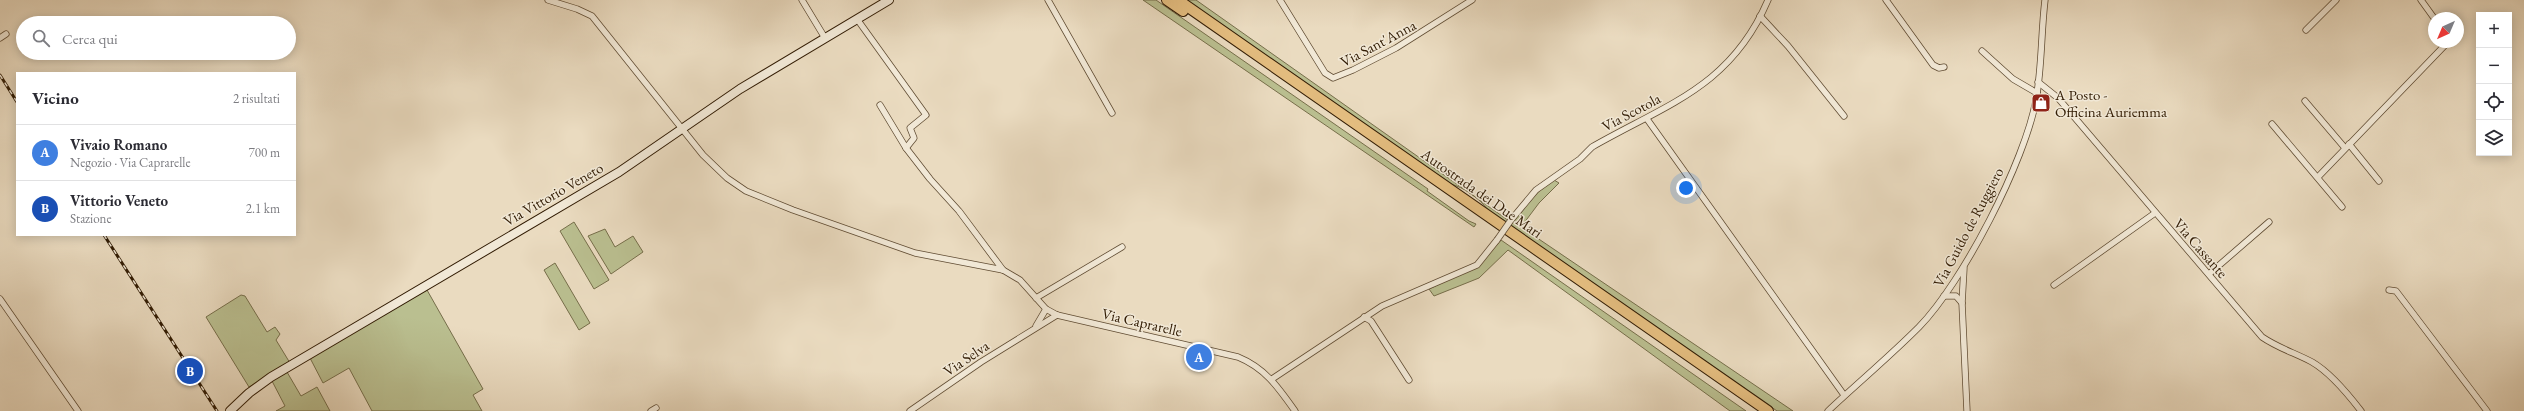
<!DOCTYPE html>
<html lang="it">
<meta charset="utf-8">
<style>
:root{--surface:#fff;--page:#f7f7f7;--text:#2b2b33;--muted:#7c7c81;--line:#e1e1e2;--accent:#d93025}
body{margin:0;font-family:"EB Garamond",serif;background:var(--page);color:var(--text)}
.controls{position:absolute;right:12px;top:12px;display:grid;overflow:hidden;border-radius:0px;box-shadow:0 2px 10px #0003}
.controls button{width:36px;height:36px;display:grid;place-items:center;padding:0;border:0;border-bottom:1px solid var(--line);background:var(--surface);color:var(--text);font:20px sans-serif}
.compass{position:absolute;left:2428px;top:12px;width:36px;height:36px;border-radius:50%;background:var(--surface);box-shadow:0 2px 10px #0003;rotate:224deg}
.you{position:absolute;left:1686px;top:188px;width:14px;height:14px;margin:-10px;border:3px solid #fff;border-radius:50%;background:#1a73e8;box-shadow:0 0 0 6px #1a73e833}
.badge{display:grid;place-items:center;width:26px;height:26px;border-radius:50%;background:var(--accent);color:#fff;font-size:13px;font-weight:700}
.pin{position:absolute;translate:-50% -50%;border:2px solid #fff;box-shadow:0 1px 4px #0006}
.list{margin:0;padding:0;list-style:none}
h2{display:flex;justify-content:space-between;align-items:center;height:52px;margin:0;padding:0 16px;font-size:17px}
h2 small{font-size:13px;font-weight:400;color:var(--muted)}
.list li{display:grid;grid-template-columns:26px 1fr auto;gap:12px;align-items:center;box-sizing:border-box;height:56px;padding:0 16px;border-top:1px solid var(--line)}
.list b{display:block;font-size:15px;white-space:nowrap}
.list p{margin:0;font-size:13px;white-space:nowrap;color:var(--muted)}
.list em{font-size:13px;font-style:normal;color:var(--muted)}
.icon{flex:none;width:22px;height:22px;fill:none;stroke:currentColor;stroke-width:2;stroke-linecap:round;stroke-linejoin:round}
.map{position:relative;flex:none;width:2524px;height:411px;overflow:hidden}
.search{position:absolute;background:var(--surface);box-shadow:0 2px 10px #0003;left:16px;top:16px;width:280px;height:44px;display:flex;align-items:center;gap:10px;box-sizing:border-box;padding:0 14px;border-radius:22px;color:var(--muted);font-size:15px}
.panel{position:absolute;background:var(--surface);box-shadow:0 2px 10px #0003;left:16px;top:72px;width:280px;height:164px;border-radius:0px}
.map>svg:first-child{display:block}
.green{fill:#babf90;stroke:#766e4a}
.lines{fill:none;stroke-linecap:round;stroke-linejoin:round}
.street-casing{stroke:#604c33;stroke-width:7}
.secondary-casing{stroke:#321c04;stroke-width:10}
.highway-casing{stroke:#321c04;stroke-width:12}
.street{stroke:#f1e8d6;stroke-width:5.5}
.secondary{stroke:#f1e8d6;stroke-width:8}
.highway{stroke:#e5be80;stroke-width:10}
.rail-casing{stroke:#321c04;stroke-width:3}
.rail{stroke:#f1e8d6;stroke-width:1.5;stroke-dasharray:4.5;stroke-linecap:butt}
.street-bridge-casing{stroke:#604c33;stroke-width:7;stroke-linecap:butt}
.street-bridge{stroke:#f1e8d6;stroke-width:5.5}
.labels{text-anchor:middle;dominant-baseline:central;stroke-width:3;stroke-linejoin:round;paint-order:stroke}
.street-label{font-size:15px;fill:#321c04;stroke:#f1e8d6}
.poi-label{font-size:15px;fill:#321c04;stroke:#f1e8d6;text-anchor:start}
</style>
<div class="map">
<svg width="2524" height="411" viewBox="0 0 2524 411">
<rect width="100%" height="100%" fill="#eadbc0"/>
<filter id="stains"><feTurbulence type="fractalNoise" baseFrequency=".005" numOctaves="4"/><feColorMatrix values="0 0 0 0 .2 0 0 0 0 .09 0 0 0 0 .02 0 0 0 .5 -.17"/></filter>
<radialGradient id="worn" r=".72"><stop offset=".6" stop-color="#630" stop-opacity="0"/><stop offset="1" stop-color="#630" stop-opacity=".3"/></radialGradient>
<g class="green">
<path d="M1143,0H1156L1428,189L1427,191L1469,221L1476,224L1474,227Z"/>
<path d="M1186,0H1196L1512,223L1537,193L1554,180L1559,183L1539,203L1521,227L1793,411H1777L1488,210C1479,198 1464,187 1450,184Z"/>
<path d="M574,222L609,280L594,289L560,231Z"/>
<path d="M605,229L615,247L633,236L643,252L611,274L588,236Z"/>
<path d="M1501,240L1746,411H1730L1508,250L1479,278L1434,296L1429,289L1479,265Z"/>
<path d="M555,263L590,323L579,330L544,270Z"/>
<path d="M427,290L483,389L473,395L482,411H372L349,368L323,383L310,358Z"/>
<path d="M241,295L245,296L267,332L275,327L280,334L276,340L290,363L249,387L206,317Z"/>
<path d="M287,372L301,396L317,387L330,411H276L285,406L272,381Z"/>
</g>
<g class="lines">
<g class="street-casing">
<g id="street">
<path d="M548,0L577,9L592,16L703,155L727,178L746,191L793,210L915,253L1003,270L1020,280L1046,309L1057,315L1238,357C1265,368 1278,387 1295,411"/>
<path d="M802,0L825,38"/>
<path d="M1048,0L1112,113"/>
<path d="M1280,0L1325,73L1333,78L1353,70L1396,48L1472,0"/>
<path d="M1886,0L1933,65L1939,68L1944,67"/>
<path d="M2421,0L2434,18"/>
<path d="M1760,16L1788,46L1844,116"/>
<path d="M857,19L926,115L910,128L914,138L906,148"/>
<path d="M2306,30L2336,0"/>
<path d="M0,38L6,34"/>
<path d="M1982,51L2013,79L2037,93"/>
<path d="M2038,82L2058,98L2262,337C2278,348 2295,353 2312,362C2331,373 2348,394 2361,411"/>
<path d="M2305,101L2345,148"/>
<path d="M880,105L906,148L930,179L959,211L1003,270"/>
<path d="M1647,119L1844,395"/>
<path d="M2272,124L2342,207"/>
<path d="M2349,144L2379,181"/>
<path d="M2318,177L2448,42"/>
<path d="M1511,220L1536,190L1580,159L1592,147C1667,104 1731,87 1768,0"/>
<path d="M1964,268L1962,303L1967,411"/>
<path d="M2209,274L2269,222"/>
<path d="M2054,285L2155,213"/>
<path d="M2389,290L2396,291L2487,411"/>
<path d="M1944,296H1956L1962,303"/>
<path d="M1036,298L1122,247"/>
<path d="M0,299L78,411"/>
<path d="M1364,317L1371,321L1409,380"/>
<path d="M1036,326L1046,309"/>
<path d="M1272,379L1382,306L1477,265L1497,240"/>
<path d="M651,411L656,408"/>
<path d="M910,411L981,362L1057,315"/>
<path d="M1828,411C1858,383 1890,356 1919,327C1963,282 2025,161 2036,100C2042,67 2041,33 2045,0"/>
</g>
</g>
<g class="secondary-casing">
<path id="secondary" d="M230,411L249,393L271,377L619,172L740,89L889,0"/>
</g>
<g class="highway-casing">
<g id="highway">
<path d="M1167,0L1183,11"/>
<path d="M1178,0L1768,411"/>
</g>
</g>
<use href="#street" class="street"/>
<use href="#secondary" class="secondary"/>
<use href="#highway" class="highway"/>
<g class="rail-casing">
<g id="rail">
<path d="M0,75L17,102"/>
<path d="M104,235L217,411"/>
</g>
</g>
<use href="#rail" class="rail"/>
<g class="street-bridge-casing">
<path id="street-bridge" d="M1497,240L1511,220"/>
</g>
<use href="#street-bridge" class="street-bridge"/>
</g>
<defs>
<g id="shop-square" transform="scale(1)"><rect x="-9" y="-9" width="18" height="18" rx="4" fill="#8f2418" stroke="#f1e8d6"/><path d="M-5-2.5h2.3a2.7 3.5 0 0 1 5.4 0H5L5.5 6h-11ZM-1.5-2.5h3a1.5 2.3 0 0 0-3 0Z" fill="#fff"/></g>
</defs>
<g fill-rule="evenodd">
<use href="#shop-square" x="2041" y="103"/>
</g>
<g class="labels">
<g class="street-label">
<text transform="translate(1378 43) rotate(-28)">Via Sant'Anna</text>
<text transform="translate(1631 112) rotate(-28)">Via Scotola</text>
<text transform="translate(1482 193) rotate(35)">Autostrada dei Due Mari</text>
<text transform="translate(553 194) rotate(-30)">Via Vittorio Veneto</text>
<text transform="translate(1968 227) rotate(-62)">Via Guido de Ruggiero</text>
<text transform="translate(2201 248) rotate(49)">Via Cassante</text>
<text transform="translate(1142 322) rotate(13)">Via Caprarelle</text>
<text transform="translate(966 358) rotate(-34)">Via Selva</text>
</g>
<g class="poi-label">
<text x="2055" y="94">A Posto -<tspan x="2055" dy="17">Officina Auriemma</tspan></text>
</g>
</g>
<rect width="100%" height="100%" filter="url(#stains)"/>
<rect width="100%" height="100%" fill="url(#worn)"/>
</svg>
<div class="controls">
<button>+</button>
<button>−</button>
<button><svg class="icon" aria-label="locate" viewBox="0 0 24 24"><circle cx="12" cy="12" r="6"/><path d="M12 2v4M12 18v4M2 12h4M18 12h4"/></svg></button>
<button><svg class="icon" aria-label="layers" viewBox="0 0 24 24"><path d="M12 4l9 5-9 5-9-5zM3 14l9 5 9-5"/></svg></button>
</div>
<svg class="compass" viewBox="-18 -18 36 36"><path d="M0-13l5 13h-10z" fill="#e53935"/><path d="M0 13l5-13h-10z" fill="#7c7c81"/></svg>
<div class="you"></div>
<div class="pin badge" style="left:1199px;top:357px;background:#3f7fe0">A</div>
<div class="pin badge" style="left:190px;top:371px;background:#1a4fb4">B</div>
<div class="search"><svg class="icon" aria-label="search" viewBox="0 0 24 24"><circle cx="10" cy="10" r="6"/><path d="M15 15l6 6"/></svg>Cerca qui</div>
<section class="panel">
<h2>Vicino<small>2 risultati</small></h2>
<ul class="list">
<li><span class="badge" style="background:#3f7fe0">A</span><div><b>Vivaio Romano</b><p>Negozio · Via Caprarelle</p></div><em>700 m</em></li>
<li><span class="badge" style="background:#1a4fb4">B</span><div><b>Vittorio Veneto</b><p>Stazione</p></div><em>2.1 km</em></li>
</ul>
</section>
</div>
